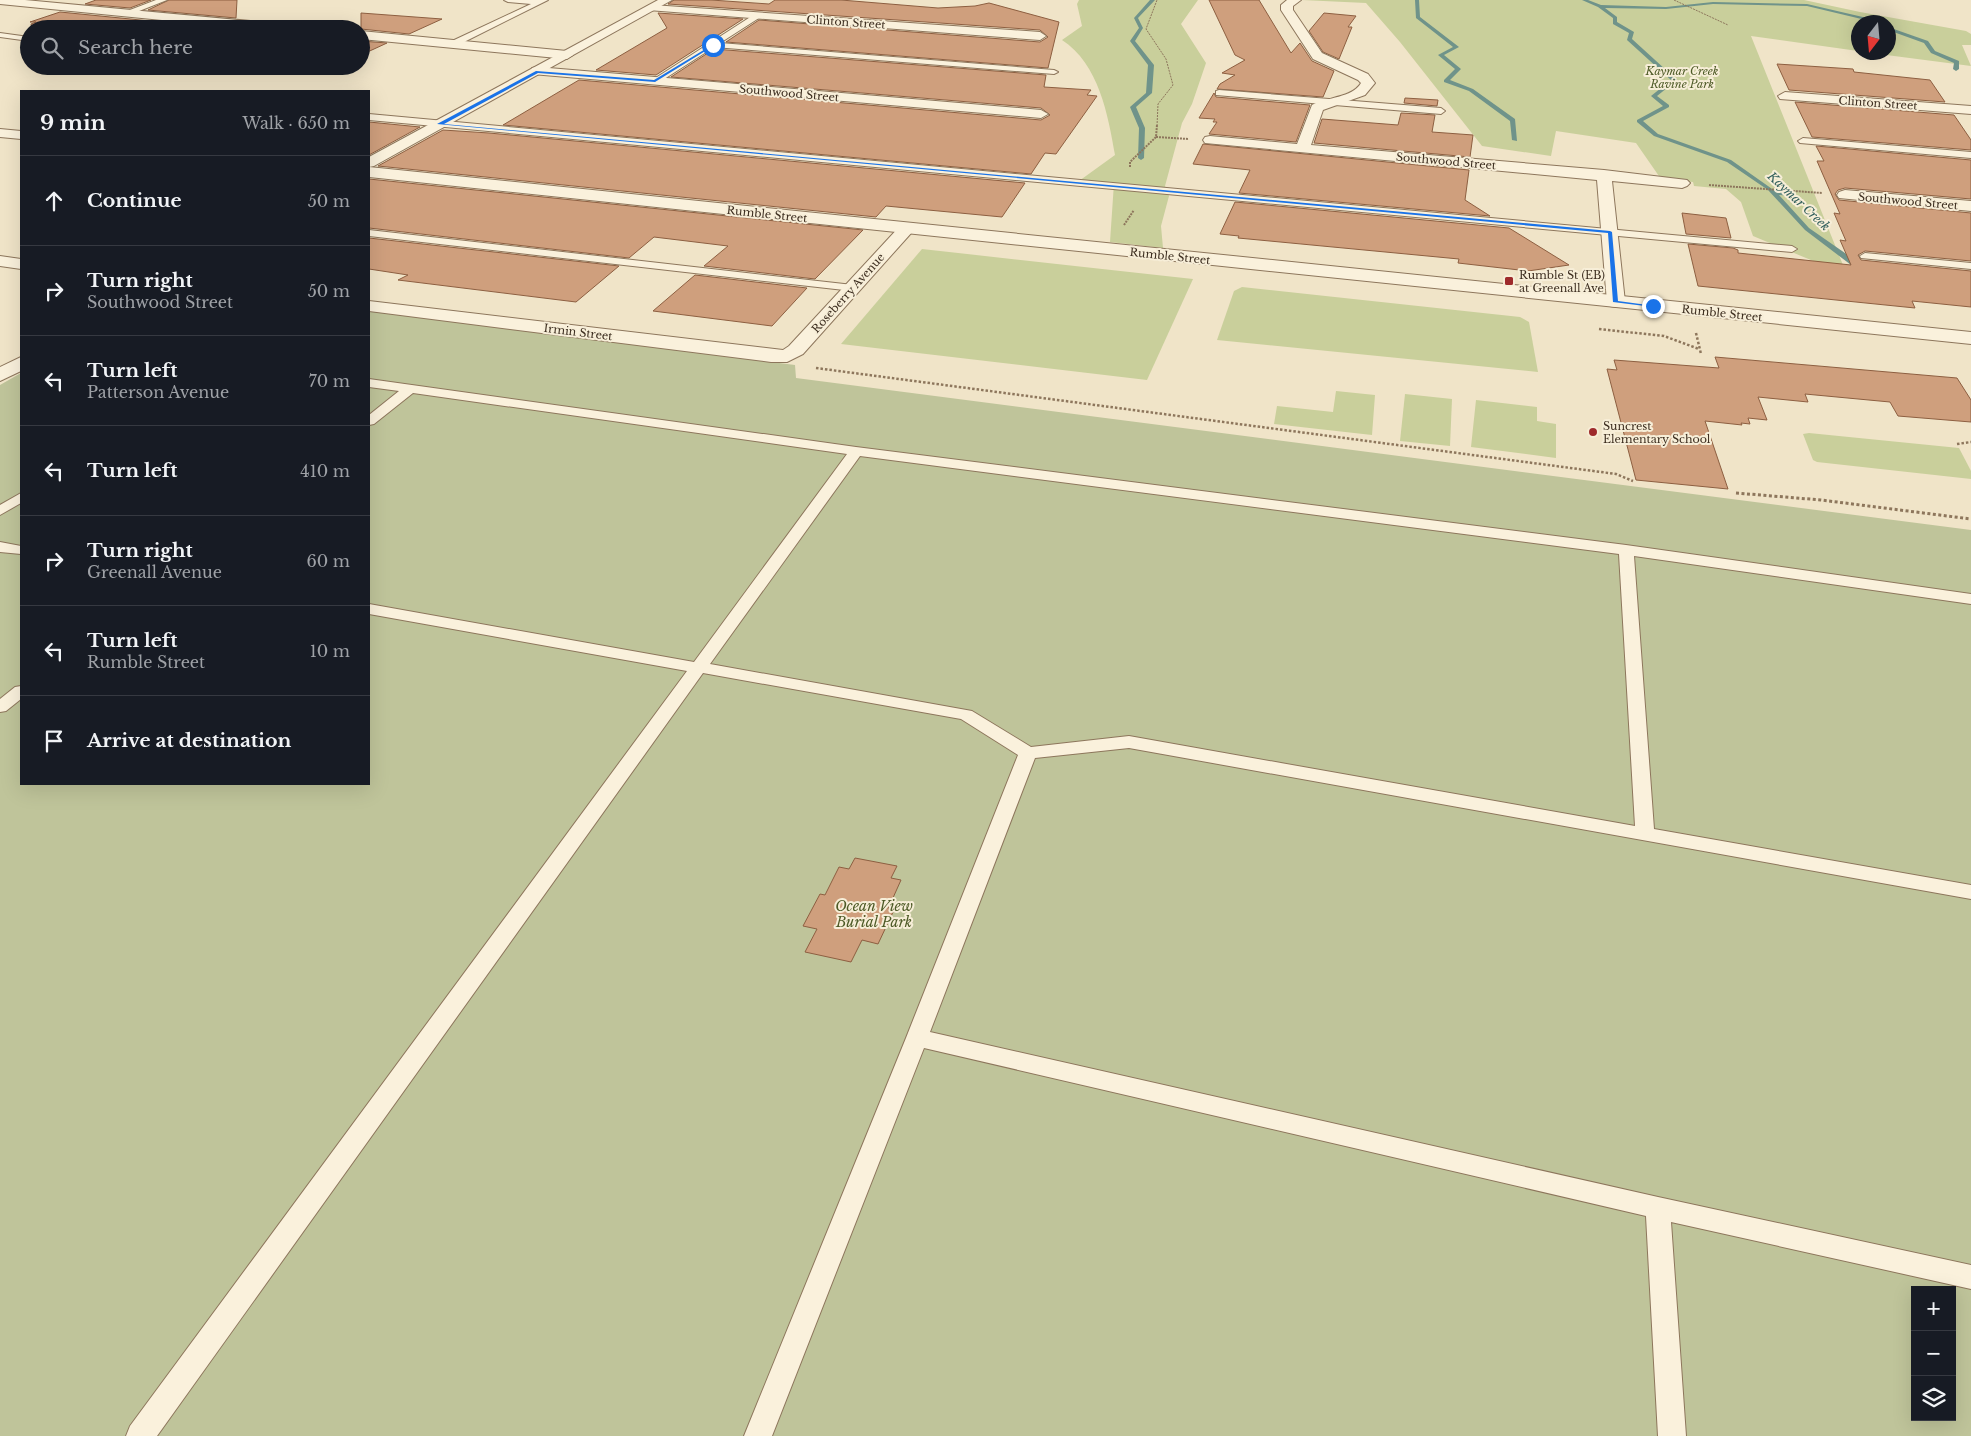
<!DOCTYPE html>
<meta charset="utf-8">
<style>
:root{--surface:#171b24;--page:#242831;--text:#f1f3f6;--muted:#9ea1a6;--line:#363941}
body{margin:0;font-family:"Libre Baskerville",serif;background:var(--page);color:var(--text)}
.controls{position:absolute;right:15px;bottom:15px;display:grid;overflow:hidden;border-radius:0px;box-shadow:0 5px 20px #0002}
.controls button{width:45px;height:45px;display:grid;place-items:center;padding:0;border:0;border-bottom:1px solid var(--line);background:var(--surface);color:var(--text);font:25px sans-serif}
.compass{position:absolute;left:1851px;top:15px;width:45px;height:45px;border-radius:50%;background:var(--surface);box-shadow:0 5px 20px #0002;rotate:196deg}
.stop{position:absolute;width:15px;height:15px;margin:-11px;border:4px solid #1a73e8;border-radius:50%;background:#fff}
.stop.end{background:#1a73e8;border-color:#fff;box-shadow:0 1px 5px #0008}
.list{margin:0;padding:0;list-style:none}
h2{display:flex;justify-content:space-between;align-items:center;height:65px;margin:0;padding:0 20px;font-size:21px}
h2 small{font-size:16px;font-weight:400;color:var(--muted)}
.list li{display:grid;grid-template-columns:32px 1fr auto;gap:15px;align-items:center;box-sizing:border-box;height:90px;padding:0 20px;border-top:1px solid var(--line)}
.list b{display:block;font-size:19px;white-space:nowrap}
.list p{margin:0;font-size:16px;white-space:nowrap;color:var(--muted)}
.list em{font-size:16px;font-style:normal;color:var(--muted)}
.icon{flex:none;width:28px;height:28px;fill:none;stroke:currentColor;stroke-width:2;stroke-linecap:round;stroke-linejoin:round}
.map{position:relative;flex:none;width:1971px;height:1436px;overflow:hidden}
.search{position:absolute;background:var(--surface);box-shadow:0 5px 20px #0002;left:20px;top:20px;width:350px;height:55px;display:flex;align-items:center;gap:12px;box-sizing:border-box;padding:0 18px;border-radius:28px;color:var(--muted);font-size:19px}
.panel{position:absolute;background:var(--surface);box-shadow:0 5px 20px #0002;left:20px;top:90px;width:350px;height:695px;border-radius:0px}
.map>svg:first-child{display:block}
.green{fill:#c9cf9b}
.cemetery{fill:#bfc49a;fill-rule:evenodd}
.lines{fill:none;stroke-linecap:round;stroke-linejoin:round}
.stream{fill:#6f938a;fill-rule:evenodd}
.building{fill:#cf9f7d;stroke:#8d5f41}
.service-casing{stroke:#8d765c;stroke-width:2}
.minor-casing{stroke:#8d765c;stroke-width:2}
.tertiary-casing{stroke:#8d765c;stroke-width:2}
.path-far3{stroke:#8d765c;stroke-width:1;stroke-dasharray:2 1;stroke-linecap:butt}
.path-far2{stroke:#8d765c;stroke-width:2;stroke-dasharray:2 1;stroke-linecap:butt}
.path-far1{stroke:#8d765c;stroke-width:2.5;stroke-dasharray:2.5 2;stroke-linecap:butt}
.path{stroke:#8d765c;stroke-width:3;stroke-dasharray:3 2.5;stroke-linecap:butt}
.service{fill:#faf1dc;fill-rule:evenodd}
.minor{fill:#faf1dc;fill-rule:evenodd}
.tertiary{fill:#faf1dc;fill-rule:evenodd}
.route{fill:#1a73e8}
.poi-dot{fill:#9e2a2b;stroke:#f7eed8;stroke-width:2}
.labels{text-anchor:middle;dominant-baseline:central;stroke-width:4;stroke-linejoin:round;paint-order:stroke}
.far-street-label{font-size:11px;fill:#3d2e20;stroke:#f7eed8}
.far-park-label{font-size:11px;font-style:italic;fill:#4d5a26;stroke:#f7eed8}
.far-poi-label{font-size:11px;fill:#3d2e20;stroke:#f7eed8;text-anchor:start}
.far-water-label{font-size:12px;font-style:italic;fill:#2f5d5a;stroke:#f7eed8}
.park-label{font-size:14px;font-style:italic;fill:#4d5a26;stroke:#f7eed8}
</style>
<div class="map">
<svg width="1971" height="1436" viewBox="0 0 1971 1436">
<rect width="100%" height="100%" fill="#f0e4c8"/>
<g class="green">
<path d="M1079,0H1198L1181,24L1206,63L1192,104L1182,123L1165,186L1169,196L1161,226L1163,248L1110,242L1114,183L1079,181L1115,155C1108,115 1099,64 1062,40L1082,26L1077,4Z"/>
<path d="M1302,0H1804L1860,12L1966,31L1971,34V45H1962L1971,66L1871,53L1888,52V22H1858V51L1751,36L1847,275L1753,236L1741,202L1726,189L1694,186L1693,182L1661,179L1636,143L1556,131L1551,156L1482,146L1400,42L1366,3Z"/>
<path d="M922,249L1193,279L1147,380L841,344Z"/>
<path d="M1242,287L1520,317L1529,322L1538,372L1217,340L1234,291Z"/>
<path d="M1336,391L1375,395L1372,435L1274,424L1277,406L1333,412Z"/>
<path d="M1405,394L1452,399L1450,446L1400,441Z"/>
<path d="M1476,400L1537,407V421L1556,424V458L1471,447Z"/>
<path d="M1809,433L1959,448L1971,471V479L1817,462L1813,460L1803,434Z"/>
</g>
<path class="cemetery" d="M369,311L795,365L796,378L1971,530V1436H0V385L21,373V784H369ZM1915,1290H1952V1417H1915Z"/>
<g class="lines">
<g class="stream">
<path d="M1150,0H1155L1138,18L1143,28L1135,41L1154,65L1152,93L1136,107L1145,128L1144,158L1141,160L1138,158L1139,128L1130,107L1146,93L1148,65L1130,41L1139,28L1134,18Z"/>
<path d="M1415,0H1419L1420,17L1459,47L1444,55L1461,69L1450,80L1473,89L1515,119L1517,141L1512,140L1510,121L1469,91L1444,82V80L1455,69L1438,55L1453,47L1416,18Z"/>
<path d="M1582,0H1588L1601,5L1666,7L1713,2L1807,4L1880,21V22H1874L1807,6L1713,4L1666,9L1605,8L1617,17V22L1634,32L1632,39L1677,80L1657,96L1669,105V107L1643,121L1658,134L1731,160L1775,191L1792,194V196L1779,195L1809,228L1865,267V271H1859L1805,230L1768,190L1727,162L1654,136L1637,122V120L1663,106L1651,96L1671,80L1627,40L1629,33L1613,24V18L1598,7Z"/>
<path d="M1888,27L1928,41L1935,51L1959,61V69L1956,71L1953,69L1954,63L1931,53L1924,43L1888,30Z"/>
</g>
</g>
<g class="building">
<path d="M96,0H151L130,8L85,4Z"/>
<path d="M169,0H237L236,18L148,10Z"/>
<path d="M674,0H711L769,4L775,0H841L938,8L975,6L989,3L1059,22L1048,68L726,42L759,20L1040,42L1048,37L1040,30L668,4Z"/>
<path d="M1209,0H1259L1291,53L1300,43L1312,61L1334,71L1323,97L1217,89L1220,84L1235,75L1222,73L1245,60L1235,55Z"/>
<path d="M60,12L231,29H32L31,24L36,22H30Z"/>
<path d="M361,13L442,19L409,34L361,29Z"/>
<path d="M658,13L743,19L656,75L596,70L667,28Z"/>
<path d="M1324,13L1356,16L1348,27H1352L1339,59L1323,52L1309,31Z"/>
<path d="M361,41L387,43L361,55Z"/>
<path d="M714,49L1046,75L1044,87L1091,90L1087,95L1097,96L1056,154L1045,153L1031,174L503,125L579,80L1041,120L1050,115L1041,108L671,77Z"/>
<path d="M1777,64L1853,69L1854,72L1930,80L1945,102L1789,90Z"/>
<path d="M1214,93L1216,97L1310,105L1296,142L1209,134L1217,122H1213L1215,119L1199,118Z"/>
<path d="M1405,98L1438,100L1437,106L1404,103Z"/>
<path d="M1795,102L1954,115L1971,140V150L1812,137Z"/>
<path d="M1401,113L1435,115L1432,132L1473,135L1470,157L1314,143L1322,119L1398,125Z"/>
<path d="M369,122L420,127L369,155Z"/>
<path d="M443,130L489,133L1025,183L1002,217L886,206L876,217L378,166Z"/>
<path d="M1203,144L1469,170L1465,200L1490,216L1239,193L1250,170L1193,164Z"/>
<path d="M1816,146L1971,160V199L1845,188L1838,190L1835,194L1839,200L1971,213V261L1865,251L1858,255L1861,260L1971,271V307L1912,301L1915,308L1698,286L1688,244L1733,248L1738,250V253L1851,265L1840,240L1846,241L1834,213L1840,214L1817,161H1824Z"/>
<path d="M369,179L863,230L815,279L704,266L728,246L654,237L629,258L369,228Z"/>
<path d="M1235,202L1509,228L1569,265L1528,271L1458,263L1459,259L1238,238L1239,236L1220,234Z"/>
<path d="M1682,213L1726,218L1731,238L1686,234Z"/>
<path d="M369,238L619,266L576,302L398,280L408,275L369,269Z"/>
<path d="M695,275L807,288L772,326L653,311Z"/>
<path d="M1715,357L1957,378L1971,400V422L1898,416L1890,402L1805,394L1808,402L1758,397L1767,420L1748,418L1750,424L1741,423L1742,425L1705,421L1728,489L1636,480L1607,369L1617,370L1614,360L1719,368Z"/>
<path d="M855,858L897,866L891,878L901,880L888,909L894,910L878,944L862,940L851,962L805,952L817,929L803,926L820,894L825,895L839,867L849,869Z"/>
</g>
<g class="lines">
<g class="service-casing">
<g id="service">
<path d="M156,0H167L129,15L122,13Z"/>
<path d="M504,0H548L456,46H450V42L531,4L508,2Z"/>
<path d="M755,14L762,16L720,43L1054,70L1058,72L1054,74L714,47L658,83L651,81Z"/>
<path d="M0,33L29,37V41L0,37Z"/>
<path d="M1219,90L1441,108L1445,111L1441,114L1216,95V91Z"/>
<path d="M369,114L1792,246L1797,249L1792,252L369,120Z"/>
<path d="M1803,138L1971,152V158L1800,143L1798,141Z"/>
<path d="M369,230L853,285L859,288L853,291L369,236Z"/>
<path d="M1865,253L1971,263V269L1861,258L1860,256Z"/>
<path d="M369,379L856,447L1626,545L1971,594V604L1634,556L1654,829L1971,885V899L1129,748L1035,758L930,1032L1658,1197L1971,1265V1289L1671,1222L1686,1436H1658L1646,1216L924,1048L772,1436H744L906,1038L1018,755L961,719L703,673L157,1436H126L130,1426L687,671L369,614V604L694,662L847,454L413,393L374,424L369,425V415L399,391L369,387ZM860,456L1619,554L1635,826L1129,736L1031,747L972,711L710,664Z"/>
<path d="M21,493V503L0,515V505Z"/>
<path d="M0,542L21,546V554L0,552Z"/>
<path d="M21,686V699L6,711L0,712V699L15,687Z"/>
</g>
</g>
<g class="minor-casing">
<g id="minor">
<path d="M0,0H25L292,25L298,29H253L0,4Z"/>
<path d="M1287,0H1301L1293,6V10L1322,53L1368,74L1375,83L1365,95L1323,110L1311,145L1604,170L1687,180L1690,183L1687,186L1682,188L1612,181L1625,302L1622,306L1616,307L1610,306L1607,302L1597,180L1205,143L1203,140L1205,137L1210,136L1297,144L1312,105C1327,97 1352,98 1361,83L1358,80L1313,59L1281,10V5Z"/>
<path d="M652,5L1040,32L1046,36L1040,40L648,10L646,8L648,6Z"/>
<path d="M361,31L567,51L573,55L567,59L361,39Z"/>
<path d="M537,67L1041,110L1048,114L1041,118L532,74L531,71L532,68Z"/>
<path d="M1785,92L1971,106V114L1780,99L1778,96Z"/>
<path d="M1845,190L1971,201V211L1839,198L1837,195L1839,192Z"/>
<path d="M907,223L913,225L915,228L913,231L803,354L787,362H771L369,311V301L783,350L789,346L901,225Z"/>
<path d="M0,256L21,259V269L0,266Z"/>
</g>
</g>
<g class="tertiary-casing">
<g id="tertiary">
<path d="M658,0H672L374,166L369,167V157Z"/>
<path d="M0,129L21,131V139L0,137Z"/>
<path d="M369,167L1971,332V344L369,177Z"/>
<path d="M21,357V371L0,381V367Z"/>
</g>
</g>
<g class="path-far3">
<path d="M1674,0L1728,25"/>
<path d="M1157,126L1158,104L1173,85L1166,59L1146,29L1157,0"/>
</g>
<g class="path-far2">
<path d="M1156,137L1189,139"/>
<path d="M1130,167V162L1156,137L1157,125"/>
<path d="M1709,185L1822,193"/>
<path d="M1124,225L1134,210"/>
</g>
<g class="path-far1">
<path d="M1599,329L1664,336L1699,349"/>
<path d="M1696,333L1701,354"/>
<path d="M816,368L1616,474L1633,481"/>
<path d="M1957,444L1971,442"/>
</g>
<path class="path" d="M1736,493L1821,500L1971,519"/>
<use href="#service" class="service"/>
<use href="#minor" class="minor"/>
<use href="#tertiary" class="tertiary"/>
</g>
<path class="route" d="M712,45H715L655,82L538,73L444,124L1610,231L1612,232L1618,301L1655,306L1653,307L1613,302L1608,233L437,124L536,71L654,80Z"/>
<g class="poi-dot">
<rect x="1504" y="276" width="10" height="10" rx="2.5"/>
<circle cx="1593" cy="432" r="5"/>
</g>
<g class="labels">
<g class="far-street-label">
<text transform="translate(846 22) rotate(4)">Clinton Street</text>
<text transform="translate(789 93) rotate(5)">Southwood Street</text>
<text transform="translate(1878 103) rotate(4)">Clinton Street</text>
<text transform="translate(1446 161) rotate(5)">Southwood Street</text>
<text transform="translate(1908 201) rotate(5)">Southwood Street</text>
<text transform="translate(767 214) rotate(6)">Rumble Street</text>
<text transform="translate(1170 256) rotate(6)">Rumble Street</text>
<text transform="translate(848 293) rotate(-48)">Roseberry Avenue</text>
<text transform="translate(1722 313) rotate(6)">Rumble Street</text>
<text transform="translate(578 332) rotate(7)">Irmin Street</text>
</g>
<g class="far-park-label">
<text x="1682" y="71">Kaymar Creek<tspan x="1682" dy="13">Ravine Park</tspan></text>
</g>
<g class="far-poi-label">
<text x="1519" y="275">Rumble St (EB)<tspan x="1519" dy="13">at Greenall Ave</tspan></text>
<text x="1603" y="426">Suncrest<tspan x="1603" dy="13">Elementary School</tspan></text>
</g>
<g class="far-water-label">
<text transform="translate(1799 201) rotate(43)">Kaymar Creek</text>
</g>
<g class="park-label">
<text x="874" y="906">Ocean View<tspan x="874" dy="16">Burial Park</tspan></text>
</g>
</g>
</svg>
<div class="controls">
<button>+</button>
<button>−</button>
<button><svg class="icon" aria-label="layers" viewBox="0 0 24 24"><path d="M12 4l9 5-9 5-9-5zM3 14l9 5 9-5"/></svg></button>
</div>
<svg class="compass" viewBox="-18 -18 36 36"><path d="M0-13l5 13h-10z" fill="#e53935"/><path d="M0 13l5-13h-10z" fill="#9ea1a6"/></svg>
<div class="stop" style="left:713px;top:45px"></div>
<div class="stop end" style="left:1653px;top:306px"></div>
<div class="search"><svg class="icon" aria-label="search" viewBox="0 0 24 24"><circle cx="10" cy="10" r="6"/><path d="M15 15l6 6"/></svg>Search here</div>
<section class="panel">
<h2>9 min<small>Walk · 650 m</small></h2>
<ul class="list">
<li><svg class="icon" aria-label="ahead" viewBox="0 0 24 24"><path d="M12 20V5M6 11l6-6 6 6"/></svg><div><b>Continue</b></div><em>50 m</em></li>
<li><svg class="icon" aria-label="right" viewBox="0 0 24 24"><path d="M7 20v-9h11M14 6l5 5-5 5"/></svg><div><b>Turn right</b><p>Southwood Street</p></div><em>50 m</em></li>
<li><svg class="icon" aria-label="left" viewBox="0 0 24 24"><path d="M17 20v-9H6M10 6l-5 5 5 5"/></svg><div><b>Turn left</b><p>Patterson Avenue</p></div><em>70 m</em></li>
<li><svg class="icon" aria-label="left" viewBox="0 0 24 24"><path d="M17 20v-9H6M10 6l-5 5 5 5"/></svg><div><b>Turn left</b></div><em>410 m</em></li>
<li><svg class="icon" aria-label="right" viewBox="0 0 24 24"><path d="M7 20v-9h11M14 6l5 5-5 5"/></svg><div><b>Turn right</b><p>Greenall Avenue</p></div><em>60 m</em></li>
<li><svg class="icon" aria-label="left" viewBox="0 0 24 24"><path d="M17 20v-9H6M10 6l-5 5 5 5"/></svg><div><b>Turn left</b><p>Rumble Street</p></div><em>10 m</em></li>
<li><svg class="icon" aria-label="arrive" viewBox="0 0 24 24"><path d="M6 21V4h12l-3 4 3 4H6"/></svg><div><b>Arrive at destination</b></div></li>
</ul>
</section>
</div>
